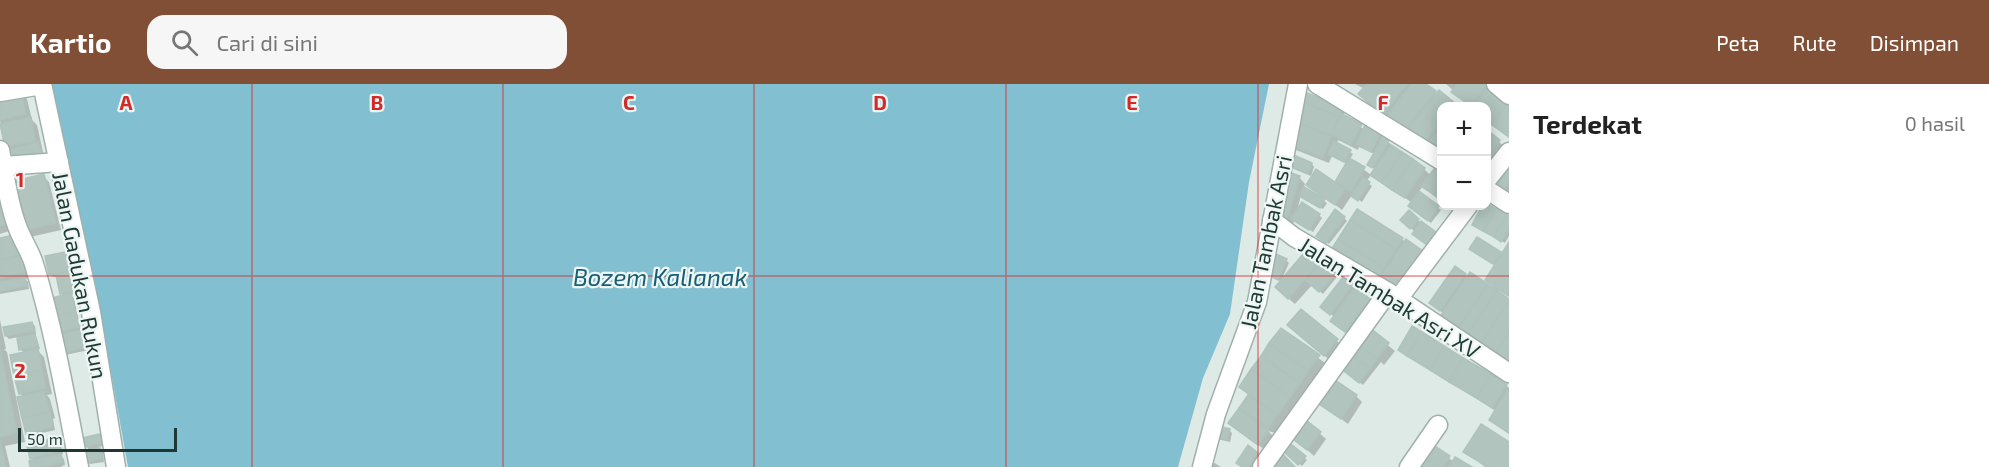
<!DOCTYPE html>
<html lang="id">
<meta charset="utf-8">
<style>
:root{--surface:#fff;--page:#f6f6f6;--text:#222;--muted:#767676;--line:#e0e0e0;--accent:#814f36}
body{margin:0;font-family:"Exo 2",sans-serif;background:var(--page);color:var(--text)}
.controls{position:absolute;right:18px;top:18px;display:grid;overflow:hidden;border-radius:12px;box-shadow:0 3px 15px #0003}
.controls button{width:54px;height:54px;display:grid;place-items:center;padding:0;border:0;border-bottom:2px solid var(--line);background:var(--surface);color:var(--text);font:30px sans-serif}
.scale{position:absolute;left:18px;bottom:15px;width:159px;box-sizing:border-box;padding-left:6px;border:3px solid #1e3934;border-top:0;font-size:16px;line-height:21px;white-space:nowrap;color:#1e3934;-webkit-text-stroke:4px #edf6f3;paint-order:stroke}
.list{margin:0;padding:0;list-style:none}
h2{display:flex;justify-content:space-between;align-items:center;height:78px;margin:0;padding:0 24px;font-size:26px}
h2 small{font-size:20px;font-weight:400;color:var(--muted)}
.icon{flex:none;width:33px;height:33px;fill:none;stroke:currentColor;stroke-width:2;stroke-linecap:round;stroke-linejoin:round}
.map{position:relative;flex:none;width:1509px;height:383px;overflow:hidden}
header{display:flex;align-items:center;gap:36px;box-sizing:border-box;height:84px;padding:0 30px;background:var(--accent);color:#fff}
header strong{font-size:28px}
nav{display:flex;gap:33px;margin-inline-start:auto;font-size:21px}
.search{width:420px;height:54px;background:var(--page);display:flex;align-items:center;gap:15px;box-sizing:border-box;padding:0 21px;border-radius:18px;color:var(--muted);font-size:22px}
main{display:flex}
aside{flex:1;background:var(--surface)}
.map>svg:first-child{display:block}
.water{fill:#82bfd1}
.shadow{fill:#0003}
.building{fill:#b2c4be;stroke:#afc3bd;stroke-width:1.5}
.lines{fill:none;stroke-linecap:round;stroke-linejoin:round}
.minor-casing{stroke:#a0b1ac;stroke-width:21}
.minor{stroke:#fff;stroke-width:18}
.grid{fill:none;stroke:#d62828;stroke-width:1.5;stroke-opacity:0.55}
.labels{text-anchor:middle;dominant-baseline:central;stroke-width:4.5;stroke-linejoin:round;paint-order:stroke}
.street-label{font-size:22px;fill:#1e3934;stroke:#edf6f3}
.water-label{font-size:24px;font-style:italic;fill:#185e76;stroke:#edf6f3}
.grid-label{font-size:20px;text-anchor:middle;font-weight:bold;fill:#d62828;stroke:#edf6f3;stroke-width:4.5;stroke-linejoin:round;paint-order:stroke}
</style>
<header>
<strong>Kartio</strong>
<div class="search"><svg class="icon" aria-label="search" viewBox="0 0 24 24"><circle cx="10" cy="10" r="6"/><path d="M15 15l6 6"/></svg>Cari di sini</div>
<nav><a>Peta</a><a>Rute</a><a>Disimpan</a></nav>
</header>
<main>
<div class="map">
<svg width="1509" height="383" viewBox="0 0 1509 383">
<rect width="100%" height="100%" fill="#ddeae5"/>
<path class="water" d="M52,0H1269L1249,98L1230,230L1203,294L1178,383H128L109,277Z"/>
<g class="shadow">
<path d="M1355,0H1424L1437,11L1439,8L1457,22H1442V70L1392,33L1390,36L1366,17L1365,5Z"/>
<path d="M1446,0H1488L1509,53L1486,22H1471Z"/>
<path d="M19,7L27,15L32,36L37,41L45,77L13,69L7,62L0,37V13Z"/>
<path d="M1342,24L1345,27L1343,32L1364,45L1366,41L1383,51L1382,54L1391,60L1390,62L1424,85L1431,92L1442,86V117L1423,102L1418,109L1441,126L1431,139L1412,125V119L1395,106L1378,97L1372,91L1376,86L1372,83L1375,70L1359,63L1358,66L1338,56L1337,60L1353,70L1350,75L1371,91L1366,98L1372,102L1362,118L1352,111L1342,126L1308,100H1335L1347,80L1332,72L1329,79L1296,66L1289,59Z"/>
<path d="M1486,47L1505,63L1486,87Z"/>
<path d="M1509,74V112L1497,105Z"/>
<path d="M1312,80L1314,83L1311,92L1289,83Z"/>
<path d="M43,92L49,98L61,146L30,153L24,147Z"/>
<path d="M1299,93L1305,100L1303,106L1327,119L1323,125L1301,111L1297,127L1319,131L1322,134L1313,148L1294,136L1293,141L1282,137Z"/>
<path d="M0,104L12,146L0,150Z"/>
<path d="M1448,122H1461L1457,128Z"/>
<path d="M1484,122L1509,134V152L1505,159L1473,140Z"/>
<path d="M1410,128L1422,140L1415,148L1402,136Z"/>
<path d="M1344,134L1347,137L1329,160L1320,154Z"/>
<path d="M14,152L33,193L25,195L28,198L29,205L0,210V156Z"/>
<path d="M1402,155L1406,159L1384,200L1339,172Z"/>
<path d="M1509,161V213L1498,205L1496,208L1509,216L1444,230L1431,219L1455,184L1468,194L1497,206L1487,196L1496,182L1474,167L1500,169L1502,172Z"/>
<path d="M65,170L68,173L71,189L81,209L70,211L74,214L81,247L85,250L89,266L65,271L58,248L65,213L61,209L58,192L53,193L50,190Z"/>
<path d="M1304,171L1319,184L1322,180L1337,193L1323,210L1312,201L1295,220L1283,210L1282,198L1268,190L1286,176L1289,179L1281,197Z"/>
<path d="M1343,195L1376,222L1352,253L1338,243L1334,233L1325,225Z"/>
<path d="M0,236L6,265H4L7,268L25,358L5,362L10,383H0Z"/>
<path d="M32,239L35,242L36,250L33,251L37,255L40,265H36L44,273L52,310L47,311L50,315L55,334L53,335L55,346L30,352L28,349L24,313L20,309L25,269L20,265L18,253L9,255L6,252Z"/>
<path d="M1281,246L1325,279L1275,349L1268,347L1274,353L1265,366L1230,339L1250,311L1241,302Z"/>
<path d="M1369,246L1395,267L1384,281L1381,278L1363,301L1344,286Z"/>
<path d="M1295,247L1337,257L1343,263L1331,277Z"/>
<path d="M1412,275L1506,301L1509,304V350L1491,336L1496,327Z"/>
<path d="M1356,312L1362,318L1348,340L1318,318Z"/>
<path d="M1303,335L1326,355L1314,372L1290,351Z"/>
<path d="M1229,346L1232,349L1230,358L1217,355Z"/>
<path d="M103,351L108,361L98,363L103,368L104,378L90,380L87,377L90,367L86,362Z"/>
<path d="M57,355L60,358L63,370L60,371L64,375L65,381L61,382L63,383H31L35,378L31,374Z"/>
<path d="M1288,359L1307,376L1302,382L1283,365Z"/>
<path d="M1509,360V383H1485L1465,367Z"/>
<path d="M1432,362L1454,378L1469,383H1418Z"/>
<path d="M1257,370L1260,373L1253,383H1243Z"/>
<path d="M1213,378L1221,383H1211Z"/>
</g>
<g class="building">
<path d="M1367,0H1407L1383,31L1358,10Z"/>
<path d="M1411,0H1426L1436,7L1406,45L1387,31Z"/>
<path d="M1457,0H1488L1471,22L1451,8Z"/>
<path d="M1490,1L1509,17L1491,40L1486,36V22H1473Z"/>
<path d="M1439,6L1456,20L1454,22H1442V37L1423,61L1406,47Z"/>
<path d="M21,7L26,30L0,36V12Z"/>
<path d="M1307,9L1343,23L1339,33L1303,18Z"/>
<path d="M1509,17V53L1491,40Z"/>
<path d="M1303,18L1339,33L1331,52L1296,38Z"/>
<path d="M1342,30L1362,40L1351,61L1331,50Z"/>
<path d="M31,33L35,57L5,63L0,40Z"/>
<path d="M1296,38L1331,52L1323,74L1287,60Z"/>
<path d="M1366,39L1381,47L1371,68L1356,60Z"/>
<path d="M1442,41V67L1427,60Z"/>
<path d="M1486,45L1500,56L1486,73Z"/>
<path d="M1383,53L1389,56L1373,84L1367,81Z"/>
<path d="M1334,57L1351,66L1344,78L1328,70Z"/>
<path d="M38,58L43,74L15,81L11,65Z"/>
<path d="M1391,61L1402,68L1382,99L1370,91Z"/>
<path d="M1402,68L1413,75L1392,106L1382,99Z"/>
<path d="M1289,69L1312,79L1308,90L1285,80Z"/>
<path d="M1509,71V97L1501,108L1489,99Z"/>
<path d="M1349,74L1365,83L1351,108L1335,98Z"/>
<path d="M1413,75L1425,84L1405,114L1392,106Z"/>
<path d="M1437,81L1442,84V100L1434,111L1421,102Z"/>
<path d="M1316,85L1345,105L1335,121L1306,101Z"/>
<path d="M1288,88L1300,92L1287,135L1274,132Z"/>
<path d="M44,90L56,139L22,147L10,98Z"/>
<path d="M1363,94L1370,98L1358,117L1351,112Z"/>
<path d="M1442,100V117L1434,111Z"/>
<path d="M1304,103L1325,115L1320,124L1299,112Z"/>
<path d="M1419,107L1439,122L1428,137L1408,122Z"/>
<path d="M0,116L7,140L0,142Z"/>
<path d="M1302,118L1320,130L1309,146L1291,135Z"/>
<path d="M1486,119L1496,125L1483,147L1472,141L1482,122H1486Z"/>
<path d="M1335,125L1345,133L1326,159L1316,152Z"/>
<path d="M1357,125L1403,154L1396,165L1350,136Z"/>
<path d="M1496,125L1507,131L1494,153L1483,147Z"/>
<path d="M1409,126L1419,135L1410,145L1400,136Z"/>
<path d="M1507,131L1509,132V145L1501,158L1494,153Z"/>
<path d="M1350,136L1396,165L1384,184L1338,155Z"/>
<path d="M1421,137L1440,151L1431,164L1412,150Z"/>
<path d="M14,151L19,171L0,176V154Z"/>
<path d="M1477,153L1501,168L1493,180L1469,165Z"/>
<path d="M1338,155L1384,184L1377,195L1331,166Z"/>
<path d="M1406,155L1427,170L1398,210L1378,196Z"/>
<path d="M1509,158V208L1507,211L1485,196Z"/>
<path d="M66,168L69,186L49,191L45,172Z"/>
<path d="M1304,169L1317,181L1288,215L1275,203Z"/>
<path d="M1276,170L1287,175L1278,196L1266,190Z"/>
<path d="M24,171L28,187L0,194V177Z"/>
<path d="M1322,178L1336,189L1319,208L1306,197Z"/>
<path d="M1455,182L1466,190L1440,227L1429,219Z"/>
<path d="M75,187L79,206L60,210L56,191Z"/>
<path d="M1470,188L1488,200L1457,246L1439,234Z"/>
<path d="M1343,193L1353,200L1330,231L1320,223Z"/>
<path d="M25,194L27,202L0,207V198Z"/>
<path d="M1488,200L1497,206L1466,253L1457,246Z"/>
<path d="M1355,203L1370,215L1345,248L1330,237Z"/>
<path d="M1497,206L1509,215V217L1480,261L1466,253Z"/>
<path d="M71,209L75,228L52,233L48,215Z"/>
<path d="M1509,217V249L1494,271L1480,261Z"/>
<path d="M1301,225L1338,255L1324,272L1287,241Z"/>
<path d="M75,228L79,243L56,249L52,233Z"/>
<path d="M32,238L34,247L5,252L3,243Z"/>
<path d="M1412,242L1422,248L1407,272L1398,266Z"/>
<path d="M1369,243L1389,259L1377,275L1356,259Z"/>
<path d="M1281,244L1320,271L1308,287L1269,259Z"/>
<path d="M83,245L87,263L61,269L57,252Z"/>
<path d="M1422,248L1444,262L1430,286L1407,272Z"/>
<path d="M1509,249V281L1494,271Z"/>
<path d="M35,250L38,262L19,266L17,254Z"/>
<path d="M1269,259L1308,287L1300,300L1261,272Z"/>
<path d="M1356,259L1377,275L1370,285L1349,270Z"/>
<path d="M1444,262L1463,274L1449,298L1430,286Z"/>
<path d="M0,265L17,349L0,353Z"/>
<path d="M38,265L42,286L14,292L10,271Z"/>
<path d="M1349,270L1370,285L1359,299L1339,283Z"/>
<path d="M1261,272L1300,300L1290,313L1251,285Z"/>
<path d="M1463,274L1491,290L1477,314L1449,298Z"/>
<path d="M1251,285L1290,313L1278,331L1239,303Z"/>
<path d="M42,286L46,304L19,310L14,292Z"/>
<path d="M1491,290L1507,300L1492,324L1477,314Z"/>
<path d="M1332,294L1357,311L1341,335L1316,318Z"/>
<path d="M1507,306L1509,307V349L1489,336Z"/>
<path d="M44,307L50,328L22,334L17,313Z"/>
<path d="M1248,311L1277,331L1268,344L1239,324Z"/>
<path d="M1239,324L1269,346L1258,361L1228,339Z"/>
<path d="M50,328L53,343L26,350L22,334Z"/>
<path d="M1302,333L1321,348L1307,366L1288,351Z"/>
<path d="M1481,340L1509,358V383H1488L1463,368Z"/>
<path d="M1215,341L1230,345L1227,356L1212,352Z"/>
<path d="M104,349L106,358L84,363L82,354Z"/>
<path d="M58,353L61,367L30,375L27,361Z"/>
<path d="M0,356L6,383H0Z"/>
<path d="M1287,357L1306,372L1298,381L1281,365Z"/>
<path d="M1432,360L1450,372L1443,383H1438L1423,373Z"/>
<path d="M1248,361L1258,369L1248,383H1242L1236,379Z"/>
<path d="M100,364L102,375L86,378L84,367Z"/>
<path d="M1280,367L1295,383H1276L1270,376Z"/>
<path d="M61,370L63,378L42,383H30L29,377Z"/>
<path d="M1423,373L1438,383H1420L1417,381Z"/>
<path d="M1455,373L1472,383H1449Z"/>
</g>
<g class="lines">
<g class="minor-casing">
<g id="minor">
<path d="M42,0L91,228L116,383"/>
<path d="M1317,0L1442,77"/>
<path d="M1496,0L1509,11"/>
<path d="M0,8L42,1"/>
<path d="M0,66C5,92 8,118 17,142C22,156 30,167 34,180C54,246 66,315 79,383"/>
<path d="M3,82L59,78"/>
<path d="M1486,97L1509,68"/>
<path d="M1486,105L1509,120"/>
<path d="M1272,136L1294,153L1388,208L1509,289"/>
<path d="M1398,215L1468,122"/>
<path d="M1202,383L1216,330L1257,218L1298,0"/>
<path d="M1262,383L1388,208"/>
<path d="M1409,383L1438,341"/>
</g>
</g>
<use href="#minor" class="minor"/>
</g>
<path class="grid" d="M252,0V383M503,0V383M754,0V383M1006,0V383M1258,0V383M0,192H1509"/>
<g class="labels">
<g class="street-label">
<text transform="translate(1265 158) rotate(-78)">Jalan Tambak Asri</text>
<text transform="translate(81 191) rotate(79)">Jalan Gadukan Rukun</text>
<text transform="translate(1390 213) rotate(32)">Jalan Tambak Asri XV</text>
</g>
<g class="water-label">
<text x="660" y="192">Bozem Kalianak</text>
</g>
</g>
<g class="grid-label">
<text x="126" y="26">A</text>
<text x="377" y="26">B</text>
<text x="629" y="26">C</text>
<text x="880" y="26">D</text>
<text x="1132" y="26">E</text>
<text x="1383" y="26">F</text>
<text x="20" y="103">1</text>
<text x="20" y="294">2</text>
</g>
</svg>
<div class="controls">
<button>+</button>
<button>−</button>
</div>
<div class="scale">50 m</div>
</div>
<aside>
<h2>Terdekat<small>0 hasil</small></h2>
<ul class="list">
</ul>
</aside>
</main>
